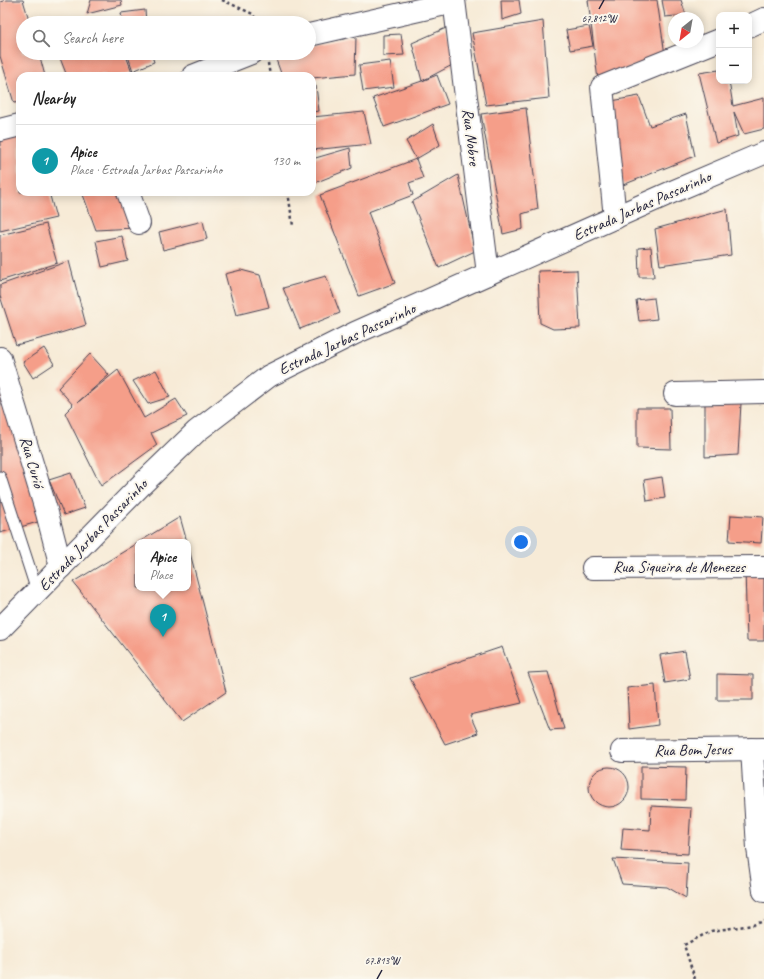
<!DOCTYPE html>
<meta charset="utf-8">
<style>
:root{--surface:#fff;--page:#f2f2f2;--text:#222;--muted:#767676;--line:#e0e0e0;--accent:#1a73e8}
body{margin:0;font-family:Caveat,sans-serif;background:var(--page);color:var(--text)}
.controls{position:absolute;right:12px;top:12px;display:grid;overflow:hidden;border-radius:8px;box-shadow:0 2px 10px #0003}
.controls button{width:36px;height:36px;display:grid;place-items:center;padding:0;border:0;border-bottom:1px solid var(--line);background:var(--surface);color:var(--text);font:20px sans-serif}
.compass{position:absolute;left:668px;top:12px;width:36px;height:36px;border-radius:50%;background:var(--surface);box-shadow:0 2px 10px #0003;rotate:211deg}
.you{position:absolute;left:521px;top:542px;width:14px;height:14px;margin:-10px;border:3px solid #fff;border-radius:50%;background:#1a73e8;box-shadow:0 0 0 6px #1a73e833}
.badge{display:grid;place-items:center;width:26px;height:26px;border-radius:50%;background:var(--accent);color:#fff;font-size:13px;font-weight:700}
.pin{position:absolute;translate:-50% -33px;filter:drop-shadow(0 1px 2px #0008)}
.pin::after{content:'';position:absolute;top:21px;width:14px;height:12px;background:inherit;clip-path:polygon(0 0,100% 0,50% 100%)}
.popup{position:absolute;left:135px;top:539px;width:56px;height:52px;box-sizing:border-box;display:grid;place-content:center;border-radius:8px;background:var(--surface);filter:drop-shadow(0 1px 3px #0005);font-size:13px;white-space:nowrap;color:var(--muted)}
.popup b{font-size:15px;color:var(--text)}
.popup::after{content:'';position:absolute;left:50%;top:100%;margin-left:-8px;border:8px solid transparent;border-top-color:var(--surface)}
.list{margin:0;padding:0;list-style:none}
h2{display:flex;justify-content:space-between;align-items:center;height:52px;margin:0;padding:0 16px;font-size:17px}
h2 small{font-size:13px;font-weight:400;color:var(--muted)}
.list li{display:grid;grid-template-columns:26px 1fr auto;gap:12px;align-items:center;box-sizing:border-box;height:72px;padding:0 16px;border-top:1px solid var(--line)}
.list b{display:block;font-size:15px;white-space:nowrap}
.list p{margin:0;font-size:13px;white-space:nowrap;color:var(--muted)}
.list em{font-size:13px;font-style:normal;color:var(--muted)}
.icon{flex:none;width:22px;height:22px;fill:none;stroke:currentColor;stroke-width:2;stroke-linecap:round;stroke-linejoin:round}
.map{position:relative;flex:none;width:764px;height:979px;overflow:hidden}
.search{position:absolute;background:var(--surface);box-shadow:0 2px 10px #0003;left:16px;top:16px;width:300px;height:44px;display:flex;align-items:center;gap:10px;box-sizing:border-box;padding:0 14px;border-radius:22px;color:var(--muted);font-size:15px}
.panel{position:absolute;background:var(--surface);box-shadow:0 2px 10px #0003;left:16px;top:72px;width:300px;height:124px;border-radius:12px}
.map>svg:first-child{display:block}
.building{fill:#f59e89}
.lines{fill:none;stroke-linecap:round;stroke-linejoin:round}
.lane-casing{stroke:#424052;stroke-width:13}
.street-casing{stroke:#424052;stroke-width:24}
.secondary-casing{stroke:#424052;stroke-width:24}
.path{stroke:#424052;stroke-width:2.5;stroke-dasharray:3 3;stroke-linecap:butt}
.lane{stroke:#fff;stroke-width:11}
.street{stroke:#fff;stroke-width:22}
.secondary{stroke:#fff;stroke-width:22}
.ticks{fill:none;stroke:#22223b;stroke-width:1.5}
.labels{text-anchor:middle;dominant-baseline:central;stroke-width:4;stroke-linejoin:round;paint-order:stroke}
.street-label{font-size:16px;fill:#22223b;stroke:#fbf7ec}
.ticks-label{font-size:10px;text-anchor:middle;fill:#22223b;stroke:#fbf7ec;stroke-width:4;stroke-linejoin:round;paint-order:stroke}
</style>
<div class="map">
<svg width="764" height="979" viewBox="0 0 764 979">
<rect width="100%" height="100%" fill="#fbf7ec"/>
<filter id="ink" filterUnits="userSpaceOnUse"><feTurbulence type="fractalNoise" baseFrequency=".025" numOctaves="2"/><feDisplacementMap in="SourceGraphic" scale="8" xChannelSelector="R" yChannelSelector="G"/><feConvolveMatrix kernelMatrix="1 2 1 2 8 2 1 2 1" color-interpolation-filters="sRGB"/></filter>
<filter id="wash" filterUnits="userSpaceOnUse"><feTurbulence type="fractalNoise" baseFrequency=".012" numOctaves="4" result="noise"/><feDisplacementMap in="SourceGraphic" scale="16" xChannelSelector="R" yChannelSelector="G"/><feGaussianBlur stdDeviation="0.9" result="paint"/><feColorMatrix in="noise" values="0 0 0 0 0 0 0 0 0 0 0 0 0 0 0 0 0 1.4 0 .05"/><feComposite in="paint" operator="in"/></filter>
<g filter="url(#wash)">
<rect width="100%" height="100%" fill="#f7ebd7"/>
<g id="blocks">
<g class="building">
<path d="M6,0H23L30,23H23V53H39L45,76H20V102L14,103L0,56V2Z"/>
<path d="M91,0H121L122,5L87,14Z"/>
<path d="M501,0H519L521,14L502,20Z"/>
<path d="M588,0H657L665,55L598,80Z"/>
<path d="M662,0H681L686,15L665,17Z"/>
<path d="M145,10L146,23H123L121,13Z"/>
<path d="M255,18V23H186L185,21Z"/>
<path d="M543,21L549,98L486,105L472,33Z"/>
<path d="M589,26L593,46L570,50L566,30Z"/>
<path d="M446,28L456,63L422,81L437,75L448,104L384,127L373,98L422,81L412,43Z"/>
<path d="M401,34L404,55L383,56V35Z"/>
<path d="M356,36L355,74L312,78V76H282L274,54L309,53V46Z"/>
<path d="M58,53H125L132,72L119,76H105L104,74L99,76H67Z"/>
<path d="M127,53H151L154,62L133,71Z"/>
<path d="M154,53H165L156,57Z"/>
<path d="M202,53H215L204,57Z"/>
<path d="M390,61L394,87L363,91L359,65Z"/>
<path d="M719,70V81H729L733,106L764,98V129L744,134L734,112L738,136L716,143L699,73Z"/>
<path d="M316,86L319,111L312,112V87Z"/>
<path d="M639,96L650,126L686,114L695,156L623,185L606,102Z"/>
<path d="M526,108L538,209L522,214L523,229L503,234L481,114Z"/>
<path d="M364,112L371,144L312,150V117Z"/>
<path d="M433,124L440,145L416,159L423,178L409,183L413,195L368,212L395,283L359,296L320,195L416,159L406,141Z"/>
<path d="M20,134V192H49L56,218L0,231V139Z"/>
<path d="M350,148L352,168L312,184V159Z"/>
<path d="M458,175L475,251L439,268L412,202Z"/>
<path d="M82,192H124L134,228L96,230Z"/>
<path d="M727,209L731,255L660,265L655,229Z"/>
<path d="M203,221L207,239L163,250L159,232Z"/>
<path d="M46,224L57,263L0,281V235Z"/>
<path d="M122,236L128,261L102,267L96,241Z"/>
<path d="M651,247L654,277H639L638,248Z"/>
<path d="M69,261L86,325L51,336L16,345L0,296V285Z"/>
<path d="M241,270L260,275L269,307L236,315L225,274Z"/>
<path d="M577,270L580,328L553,329L540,323L538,271Z"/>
<path d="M326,276L340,313L300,329L283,288Z"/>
<path d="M654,298L657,319L639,321L636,300Z"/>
<path d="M44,348L54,364L33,378L23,362Z"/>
<path d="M90,354L109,375L78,402L118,370L144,418L176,399L187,416L151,433L157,445L101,486L65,413L73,405L58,388Z"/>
<path d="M156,370L170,397L148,404L133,381Z"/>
<path d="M0,387L41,521L0,533Z"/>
<path d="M705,400L741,403L738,455L705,457Z"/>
<path d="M637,408H670L671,449L637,448Z"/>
<path d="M71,473L85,508L64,515L49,480Z"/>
<path d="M662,477L665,498L647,501L644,480Z"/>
<path d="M731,515L763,517L761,543L729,541Z"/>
<path d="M180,517L187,542H139Z"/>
<path d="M138,543V588H188L189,549L226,692L182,722L73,582Z"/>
<path d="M745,569H764V641H747Z"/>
<path d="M502,647L522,703L470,715L478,733L445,744L410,678Z"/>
<path d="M685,651L690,679L665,683L660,655Z"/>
<path d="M548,672L564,729L550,730L528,673Z"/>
<path d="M717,674L753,675V700H717Z"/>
<path d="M655,685L658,725L629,729L627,688Z"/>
<path d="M641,766L686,767L685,800L641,799Z"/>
<circle cx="609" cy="787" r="20"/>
<path d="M651,806L691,808L688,854L621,850L623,828L650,830Z"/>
<path d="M613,859L688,863L686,898L667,887L622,884Z"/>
</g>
</g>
</g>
<g filter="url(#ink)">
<use href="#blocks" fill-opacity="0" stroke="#424052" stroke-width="1"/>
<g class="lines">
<g class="lane-casing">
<path id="lane" d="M0,477L37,591"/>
</g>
<g class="street-casing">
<g id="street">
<path d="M454,0L488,274"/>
<path d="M749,26L764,19"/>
<path d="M309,35L454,2"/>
<path d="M193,76L251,53"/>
<path d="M0,130L20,125"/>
<path d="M128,192L139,223"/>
<path d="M615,218L602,87L719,40"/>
<path d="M0,358L47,513L61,567"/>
<path d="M675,394L764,392"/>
<path d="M593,568L764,567"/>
<path d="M752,749L758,848L764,891"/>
<path d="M622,751L764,749"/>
</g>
</g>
<g class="secondary-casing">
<path id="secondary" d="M0,629L141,485L197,431L269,376L355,333L672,192L764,153"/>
</g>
<g class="path">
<path d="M222,0L253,14L257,23"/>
<path d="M268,63L270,76"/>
<path d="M288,192L293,226"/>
<path d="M695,979L684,945L711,931L753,925L764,921"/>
</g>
<use href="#lane" class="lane"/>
<use href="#street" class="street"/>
<use href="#secondary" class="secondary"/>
</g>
</g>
<path class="ticks" d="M599,9L604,0M377,979L382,970"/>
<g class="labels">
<g class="street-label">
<text transform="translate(471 137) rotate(83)">Rua Nobre</text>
<text transform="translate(642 206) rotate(-24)">Estrada Jarbas Passarinho</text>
<text transform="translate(347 339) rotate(-25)">Estrada Jarbas Passarinho</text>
<text transform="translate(32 462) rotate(74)">Rua Curió</text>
<text transform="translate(93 535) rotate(-46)">Estrada Jarbas Passarinho</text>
<text x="679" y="567">Rua Siqueira de Menezes</text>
<text transform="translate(693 750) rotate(-1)">Rua Bom Jesus</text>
</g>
</g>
<g class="ticks-label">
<text x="599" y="22">67.812°W</text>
<text x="382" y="964">67.813°W</text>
</g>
</svg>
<div class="controls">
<button>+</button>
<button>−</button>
</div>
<svg class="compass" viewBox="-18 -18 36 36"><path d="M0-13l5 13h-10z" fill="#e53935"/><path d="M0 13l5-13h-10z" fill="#767676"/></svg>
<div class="you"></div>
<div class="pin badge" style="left:163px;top:637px;background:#0f9aa8">1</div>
<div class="popup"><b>Apice</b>Place</div>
<div class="search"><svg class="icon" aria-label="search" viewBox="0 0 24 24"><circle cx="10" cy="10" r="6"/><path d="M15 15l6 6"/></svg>Search here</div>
<section class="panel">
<h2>Nearby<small></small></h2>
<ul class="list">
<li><span class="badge" style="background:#0f9aa8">1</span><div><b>Apice</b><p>Place · Estrada Jarbas Passarinho</p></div><em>130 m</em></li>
</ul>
</section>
</div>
